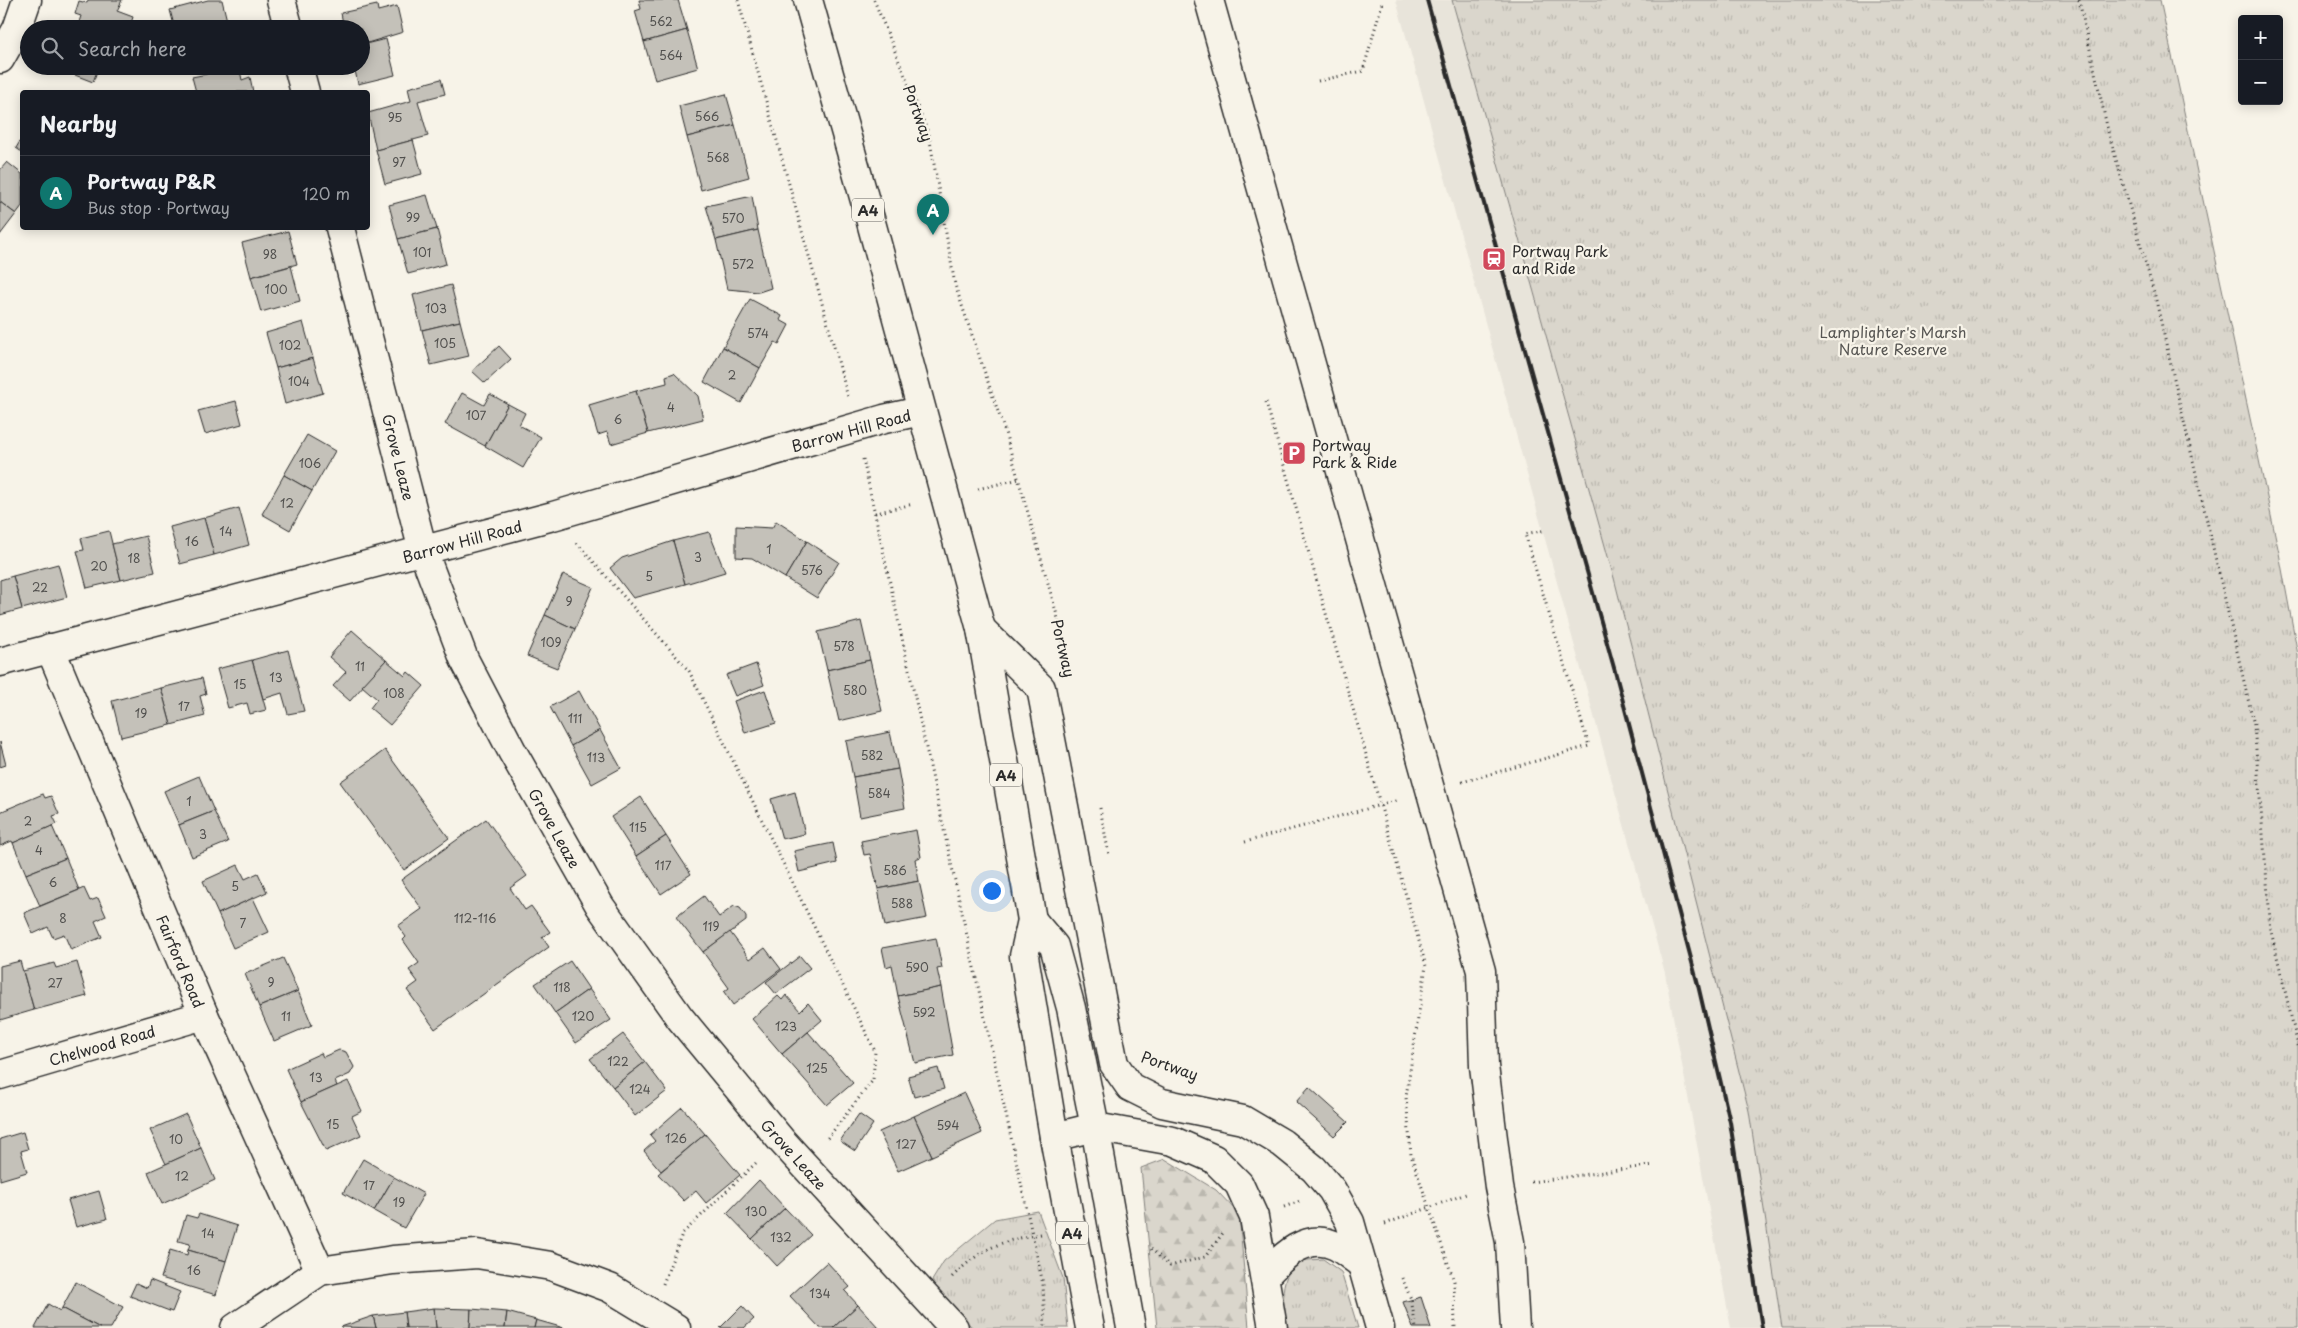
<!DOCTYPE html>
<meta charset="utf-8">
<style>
:root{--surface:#171b24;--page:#242831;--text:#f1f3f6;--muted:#9ea1a6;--line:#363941;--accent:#0f766e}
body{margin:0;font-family:"Playpen Sans",sans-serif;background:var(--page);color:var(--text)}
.controls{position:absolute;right:15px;top:15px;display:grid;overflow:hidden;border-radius:5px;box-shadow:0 2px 12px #0003}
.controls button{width:45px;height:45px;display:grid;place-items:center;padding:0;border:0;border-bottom:1px solid var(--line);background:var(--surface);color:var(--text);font:25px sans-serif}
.you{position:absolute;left:991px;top:890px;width:18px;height:18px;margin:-12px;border:4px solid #fff;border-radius:50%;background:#1a73e8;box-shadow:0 0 0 8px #1a73e833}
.badge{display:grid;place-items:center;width:32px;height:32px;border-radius:50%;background:var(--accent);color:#fff;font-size:16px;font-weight:700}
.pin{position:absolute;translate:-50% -41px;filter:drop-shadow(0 1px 2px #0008)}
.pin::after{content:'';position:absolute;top:26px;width:18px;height:15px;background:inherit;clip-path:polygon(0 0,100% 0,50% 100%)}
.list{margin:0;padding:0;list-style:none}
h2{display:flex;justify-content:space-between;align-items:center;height:65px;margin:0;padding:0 20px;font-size:21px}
h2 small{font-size:16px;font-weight:400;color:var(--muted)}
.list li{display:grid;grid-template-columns:32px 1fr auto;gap:15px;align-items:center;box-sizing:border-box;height:75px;padding:0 20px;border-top:1px solid var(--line)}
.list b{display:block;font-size:19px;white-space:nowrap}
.list p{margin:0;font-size:16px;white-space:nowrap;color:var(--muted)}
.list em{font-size:16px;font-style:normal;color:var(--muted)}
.icon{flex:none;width:28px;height:28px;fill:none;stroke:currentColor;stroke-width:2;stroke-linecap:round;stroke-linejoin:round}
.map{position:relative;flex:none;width:2298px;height:1328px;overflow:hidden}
.search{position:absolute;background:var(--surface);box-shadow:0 2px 12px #0003;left:20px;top:20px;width:350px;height:55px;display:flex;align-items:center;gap:12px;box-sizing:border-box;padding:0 18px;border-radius:28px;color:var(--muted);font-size:19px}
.panel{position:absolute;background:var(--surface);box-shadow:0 2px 12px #0003;left:20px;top:90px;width:350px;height:140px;border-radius:5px}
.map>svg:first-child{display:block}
.built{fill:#e8e4da}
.grass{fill:url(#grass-tufts);stroke:#82807c}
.forest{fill:url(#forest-firs);stroke:#82807c}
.building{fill:#c4c1b9;stroke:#2b2b2b}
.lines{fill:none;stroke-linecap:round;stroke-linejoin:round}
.minor-casing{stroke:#2b2b2b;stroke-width:31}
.highway-casing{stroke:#2b2b2b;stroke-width:31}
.path{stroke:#2b2b2b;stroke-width:3;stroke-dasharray:1 4;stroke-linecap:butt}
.minor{stroke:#f7f3e8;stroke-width:28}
.highway{stroke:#f7f3e8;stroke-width:28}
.rail{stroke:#2b2b2b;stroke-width:4}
.labels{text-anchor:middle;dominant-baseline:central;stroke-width:4.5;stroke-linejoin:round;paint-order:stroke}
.number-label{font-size:12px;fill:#51504e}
.shield{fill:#f7f3e8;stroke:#686764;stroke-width:1}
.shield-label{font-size:14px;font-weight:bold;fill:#2b2b2b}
.street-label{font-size:15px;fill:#2b2b2b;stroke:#f7f3e8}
.poi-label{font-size:15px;fill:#2b2b2b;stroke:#f7f3e8;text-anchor:start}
.park-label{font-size:15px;fill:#575653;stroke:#f7f3e8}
</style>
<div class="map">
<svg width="2298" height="1328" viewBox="0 0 2298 1328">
<defs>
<pattern id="grass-tufts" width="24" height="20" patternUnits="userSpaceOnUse" patternTransform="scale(1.25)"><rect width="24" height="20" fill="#dad6cc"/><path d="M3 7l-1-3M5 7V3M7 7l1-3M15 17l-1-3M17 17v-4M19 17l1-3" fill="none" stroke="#bbb8af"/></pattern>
<pattern id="forest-firs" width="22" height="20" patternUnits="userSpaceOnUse" patternTransform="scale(1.25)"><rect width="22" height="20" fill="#dad6cc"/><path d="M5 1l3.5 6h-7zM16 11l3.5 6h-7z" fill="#bbb8af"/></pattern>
</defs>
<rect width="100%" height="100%" fill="#f7f3e8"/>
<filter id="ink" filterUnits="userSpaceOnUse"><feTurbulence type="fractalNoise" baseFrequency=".02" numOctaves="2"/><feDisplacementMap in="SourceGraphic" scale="10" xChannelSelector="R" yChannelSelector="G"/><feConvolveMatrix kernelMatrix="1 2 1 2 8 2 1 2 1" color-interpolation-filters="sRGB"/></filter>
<g filter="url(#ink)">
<path class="built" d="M1396,0H1452L1614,578L1749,1111L1782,1328H1731L1665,973Z"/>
<g class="grass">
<path d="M1452,0H2160L2279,553L2298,655V1328H1782L1749,1111L1614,578Z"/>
<path d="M1038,1211L1063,1278L1068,1328H973L930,1284L944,1261L995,1219Z"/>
<path d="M1323,1259L1341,1272L1358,1328H1286C1282,1308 1277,1270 1303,1261C1309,1259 1317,1260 1323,1259Z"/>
</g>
<path class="forest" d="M1165,1159L1216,1190L1239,1214L1249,1328H1157L1141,1168Z"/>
<g class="building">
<path d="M88,0H122L117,11L133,17L129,29L77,28L81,16L75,14L79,1L87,3Z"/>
<path d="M208,0H222L229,29H175L170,10Z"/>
<path d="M639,0H678L687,30L644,42L635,11L641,9Z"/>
<path d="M377,5L378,11L397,6L403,32L361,45V29H344L341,13Z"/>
<path d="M687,30L698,68L655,80L644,42Z"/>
<path d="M386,39L395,75L358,84L354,66H361V45Z"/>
<path d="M63,66H99L93,82L62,70Z"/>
<path d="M214,66H239L242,80L250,77L253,92H196L192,77L207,74L205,68Z"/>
<path d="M441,79L445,94L418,101L428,136L376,150L368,113L411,101L408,88Z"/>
<path d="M726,94L735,125L687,137L679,106Z"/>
<path d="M735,125L749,177L701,190L687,137Z"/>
<path d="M22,138V152L16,148Z"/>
<path d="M413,140L422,174L385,184L376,150Z"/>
<path d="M7,162L22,174V206L16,214L0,202V170Z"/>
<path d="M427,195L437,229L398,239L389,205Z"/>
<path d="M752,196L758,230L716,240L706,206Z"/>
<path d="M0,202L16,214L0,235Z"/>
<path d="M437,229L446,264L408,274L398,239Z"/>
<path d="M758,230L771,288L759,292L727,289L716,240Z"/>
<path d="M288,231L297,264L251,277L242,243Z"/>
<path d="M291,266L300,301L261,312L251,277Z"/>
<path d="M451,285L460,321L422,330L413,295Z"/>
<path d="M750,299L782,316L780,320L789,325L779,344L775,342L760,368L723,347Z"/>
<path d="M460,321L469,356L431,365L422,330Z"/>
<path d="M303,322L313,358L276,368L266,333Z"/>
<path d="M499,346L511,359L485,383L472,371Z"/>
<path d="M723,347L760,368L741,403L704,382Z"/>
<path d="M313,358L323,393L285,404L276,368Z"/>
<path d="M674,373L698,396L703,419L648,433L636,391L667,383L666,376Z"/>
<path d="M636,391L648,433L611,444L607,432L598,435L589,405Z"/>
<path d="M462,393L484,405L490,394L508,404L485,446L445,424Z"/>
<path d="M236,401L242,424L205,434L198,411Z"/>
<path d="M508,404L525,413L519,425L541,437L523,468L485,446Z"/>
<path d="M307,435L335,451L312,491L284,475Z"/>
<path d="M284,475L312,491L290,530L262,514Z"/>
<path d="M239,508L249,545L214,555L204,518Z"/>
<path d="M204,518L214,555L180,564L170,527Z"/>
<path d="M776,521L807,541L785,578L752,558L736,557V526L772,528Z"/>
<path d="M109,531L121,580L87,588L77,551L84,550L81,538Z"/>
<path d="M709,532L725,572L685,584L673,541Z"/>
<path d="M146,536L155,572L121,580L112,544Z"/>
<path d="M673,541L685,584L633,598L610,568L622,558Z"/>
<path d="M807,541L839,562L817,598L785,578Z"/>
<path d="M58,564L67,597L22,609L13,576Z"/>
<path d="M563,574L593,587L575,629L545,615Z"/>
<path d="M13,576L22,609L0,615V580Z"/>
<path d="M545,615L575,629L557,668L527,656Z"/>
<path d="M861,621L870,660L827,670L818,632Z"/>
<path d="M352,630L386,660L350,701L333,686L346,672L329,657Z"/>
<path d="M288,650L304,711L288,714L282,693L263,699L252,660Z"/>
<path d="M252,660L266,710L250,714L247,703L228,708L217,669Z"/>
<path d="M386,660L405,676L408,672L424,686L390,725L370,708L377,699L362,686Z"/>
<path d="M870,660L882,711L839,721L827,670Z"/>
<path d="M756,664L764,685L735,696L726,675Z"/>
<path d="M202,678L206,694L200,696L205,716L171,725L161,688Z"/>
<path d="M161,688L171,725L121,737L112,701Z"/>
<path d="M765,690L776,723L745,733L734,701Z"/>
<path d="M579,691L600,730L571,746L550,707Z"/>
<path d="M600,730L621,768L592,784L571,746Z"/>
<path d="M890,732L898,769L853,777L846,741Z"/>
<path d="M0,742L6,765L0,767Z"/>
<path d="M385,750L449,838L404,870L340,782Z"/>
<path d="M898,769L905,808L860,817L853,777Z"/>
<path d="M199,776L214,811L179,825L164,791Z"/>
<path d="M795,792L805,834L782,839L771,799Z"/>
<path d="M43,794L45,798L51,796L59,814L53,816L57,824L13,843L12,841L0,846V812Z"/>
<path d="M641,797L666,836L636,856L611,817Z"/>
<path d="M214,811L228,842L192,857L179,825Z"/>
<path d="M486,819L527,876L510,888L525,910L531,906L550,932L542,937L549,947L435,1029L407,990L418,982L409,970L419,963L403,940L406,937L398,926L422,909L401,880Z"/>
<path d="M52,826L66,858L26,874L13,843Z"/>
<path d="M916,830L921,857L915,859L919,881L878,889L870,854L864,855L861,841Z"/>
<path d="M666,836L691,874L661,894L636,856Z"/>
<path d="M833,843L837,863L799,872L794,851Z"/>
<path d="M66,858L79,890L40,906L26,874Z"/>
<path d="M238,865L245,879L258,873L267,892L218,914L203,881Z"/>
<path d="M919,881L927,918L885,926L878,889Z"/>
<path d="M84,888L90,901L98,898L106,916L95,921L102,937L71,950L64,934L53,938L48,927L33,934L24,913Z"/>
<path d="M704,896L719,917L734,906L740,908L746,916V921L703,952L676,917Z"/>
<path d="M253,898L269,932L233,948L218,914Z"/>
<path d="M730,932L750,959L765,948L781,969L733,1005L724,992L729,988L703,952Z"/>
<path d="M936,938L942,968L937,969L941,987L898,996L892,965L886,967L882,948Z"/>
<path d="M800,956L810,968L776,994L766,982Z"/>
<path d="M283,958L298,991L259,1007L245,974Z"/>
<path d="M20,961L34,1010L0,1020V966Z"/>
<path d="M570,961L589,989L555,1013L535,984Z"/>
<path d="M77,962L87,996L34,1010L23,971L54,963L56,968Z"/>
<path d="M941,987L953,1055L915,1063L898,996Z"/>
<path d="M589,989L611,1020L576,1043L555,1013Z"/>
<path d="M298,991L312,1025L274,1041L259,1007Z"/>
<path d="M786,995L800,1011L808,1003L822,1020L782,1054L752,1019L778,996L782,1000Z"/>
<path d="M808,1032L853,1083L827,1105L782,1054Z"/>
<path d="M623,1034L645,1062L613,1087L590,1059Z"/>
<path d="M339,1050L346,1052L354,1067L350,1074L335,1081L337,1086L301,1102L286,1069L321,1053L323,1057Z"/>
<path d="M645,1062L667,1091L635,1116L613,1087Z"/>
<path d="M938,1068L944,1089L914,1097L908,1076Z"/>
<path d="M348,1081L362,1111L352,1116L361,1135L326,1151L301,1102Z"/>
<path d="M1309,1087L1348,1122L1334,1136L1296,1102Z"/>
<path d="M964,1093L982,1133L932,1156L914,1116Z"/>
<path d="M682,1107L705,1134L661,1171L644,1151L655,1141L650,1135Z"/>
<path d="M186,1114L201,1148L166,1164L150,1130Z"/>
<path d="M859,1114L873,1124L855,1151L840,1141Z"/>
<path d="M914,1116L932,1156L898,1171L879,1132Z"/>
<path d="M23,1132L28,1149L21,1151L27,1172L0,1180V1139Z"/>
<path d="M705,1134L740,1175L706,1203L696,1191L684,1201L658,1174Z"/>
<path d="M201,1148L215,1180L162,1204L148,1172Z"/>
<path d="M363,1159L394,1177L374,1211L343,1193Z"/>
<path d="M394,1177L424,1194L404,1228L374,1211Z"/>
<path d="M759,1180L785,1208L752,1239L727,1213Z"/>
<path d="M99,1191L107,1219L76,1227L68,1200Z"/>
<path d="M785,1208L811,1235L777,1266L752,1239Z"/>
<path d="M199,1214L237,1226L226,1261L188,1250L190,1244L178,1241L186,1215L197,1218Z"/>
<path d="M170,1250L187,1255L188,1250L226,1261L216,1295L161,1278Z"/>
<path d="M827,1262L850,1287L845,1291L858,1305L833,1328H820L790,1296Z"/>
<path d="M150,1280L180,1292L172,1312L130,1296L136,1283L147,1288Z"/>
<path d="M76,1282L123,1307L111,1328H100L62,1308Z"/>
<path d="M1421,1297L1431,1328H1413L1403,1302Z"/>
<path d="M48,1304L60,1311L62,1308L100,1328H35Z"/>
<path d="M858,1305L879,1328H833Z"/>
<path d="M742,1306L754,1319L744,1328H720Z"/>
<path d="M434,1308L471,1309L470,1328H436Z"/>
<path d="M434,1308L436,1328H406L404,1312Z"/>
<path d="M471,1309L507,1312L505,1328H470Z"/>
<path d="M404,1312L406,1328H376L373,1316Z"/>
<path d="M507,1312L536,1320L534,1328H505Z"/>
<path d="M373,1316L376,1328L341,1327Z"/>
<path d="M536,1320L564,1328H534Z"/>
</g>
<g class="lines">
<g class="minor-casing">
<g id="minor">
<path d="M281,0L289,29"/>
<path d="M1209,0L1481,971L1484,1066L1499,1187L1510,1242L1515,1328"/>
<path d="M0,59L17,29L27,0"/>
<path d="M298,66L305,92"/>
<path d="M340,228L423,551L464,659L512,751L600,906L680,1018L781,1140L954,1328"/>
<path d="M981,629L1041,688L1114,1064L1130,1087L1162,1103L1243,1120L1282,1143L1314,1169L1332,1190L1350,1222L1380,1328"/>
<path d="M50,648L204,1015L320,1271"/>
<path d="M0,662L553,516L884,419L921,411"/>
<path d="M0,1075L204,1015"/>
<path d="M1054,1137L1095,1127L1173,1141L1214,1159L1239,1184L1254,1217L1273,1328"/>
<path d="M1265,1276C1282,1257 1307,1231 1336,1246C1345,1251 1353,1258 1362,1264"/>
<path d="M235,1328L320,1271L393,1260L477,1254L551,1266L610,1288L676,1328"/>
</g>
</g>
<g class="highway-casing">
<g id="highway">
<path d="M808,0L871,222L981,629L1032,920L1024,956L1054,1137L1090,1328"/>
<path d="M1032,920L1054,946L1071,1008L1095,1127L1131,1328"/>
</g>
</g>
<g class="path">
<path d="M738,0L848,397"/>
<path d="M874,0L929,135L955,285L1005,432L1057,615L1069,670"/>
<path d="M2079,0L2108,131L2155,296L2254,725L2271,931L2298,1046"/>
<path d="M1318,81L1363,71L1383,0"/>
<path d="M1266,402L1426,966L1406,1097L1411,1155L1454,1281L1455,1328"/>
<path d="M863,459L1043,1284L1045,1328"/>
<path d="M978,489L1019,479"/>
<path d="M875,513L913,504"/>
<path d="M577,543L689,671L875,1051L873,1080L826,1140"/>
<path d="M1462,782L1589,746L1525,534L1546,530"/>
<path d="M1100,808L1109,855"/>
<path d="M1245,842L1399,800"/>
<path d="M1156,1061L1195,1074"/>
<path d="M1531,1182L1654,1165"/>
<path d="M1284,1207L1300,1201"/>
<path d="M1385,1224L1466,1194"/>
<path d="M1151,1249L1170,1266L1205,1257L1223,1233"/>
<path d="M952,1277C982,1248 999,1241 1041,1234"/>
<path d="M1402,1278L1411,1299L1416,1328"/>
<path d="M663,1284L682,1234L758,1161"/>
</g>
<use href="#minor" class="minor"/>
<use href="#highway" class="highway"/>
<path class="rail" d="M1427,0L1616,675L1698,985L1730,1122L1762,1328"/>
</g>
</g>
<defs>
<g id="station-square" transform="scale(1.25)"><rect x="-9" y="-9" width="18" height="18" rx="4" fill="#d1495b" stroke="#f7f3e8"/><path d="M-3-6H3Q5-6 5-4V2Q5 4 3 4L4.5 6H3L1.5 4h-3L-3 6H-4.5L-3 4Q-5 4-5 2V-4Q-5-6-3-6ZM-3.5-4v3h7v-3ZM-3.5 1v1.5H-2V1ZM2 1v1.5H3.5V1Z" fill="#fff"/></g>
<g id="parking-square" transform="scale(1.25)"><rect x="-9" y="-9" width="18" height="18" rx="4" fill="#d1495b" stroke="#f7f3e8"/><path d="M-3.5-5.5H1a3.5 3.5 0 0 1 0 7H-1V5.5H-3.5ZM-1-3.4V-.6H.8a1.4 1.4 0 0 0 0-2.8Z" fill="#fff"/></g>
</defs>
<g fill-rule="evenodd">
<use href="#station-square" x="1494" y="259"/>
<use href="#parking-square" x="1294" y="453"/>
</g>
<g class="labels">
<g class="number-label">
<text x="661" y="21">562</text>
<text x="671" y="55">564</text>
<text x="707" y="116">566</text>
<text x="395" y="117">95</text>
<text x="718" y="157">568</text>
<text x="399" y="162">97</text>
<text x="413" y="217">99</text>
<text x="733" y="218">570</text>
<text x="422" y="252">101</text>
<text x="270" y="254">98</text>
<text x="743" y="264">572</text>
<text x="276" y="289">100</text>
<text x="436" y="308">103</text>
<text x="758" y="333">574</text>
<text x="445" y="343">105</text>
<text x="290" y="345">102</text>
<text x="732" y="375">2</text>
<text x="299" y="381">104</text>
<text x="671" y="407">4</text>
<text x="476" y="415">107</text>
<text x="618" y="419">6</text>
<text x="310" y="463">106</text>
<text x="287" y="503">12</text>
<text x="226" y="531">14</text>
<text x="192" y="541">16</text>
<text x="769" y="549">1</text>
<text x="698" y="557">3</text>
<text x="134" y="558">18</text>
<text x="99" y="566">20</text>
<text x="812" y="570">576</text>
<text x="649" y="576">5</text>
<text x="40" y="587">22</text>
<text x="569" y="601">9</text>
<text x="551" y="642">109</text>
<text x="844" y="646">578</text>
<text x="360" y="666">11</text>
<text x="276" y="677">13</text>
<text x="240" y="684">15</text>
<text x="855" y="690">580</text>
<text x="394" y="693">108</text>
<text x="184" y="706">17</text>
<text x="141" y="713">19</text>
<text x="575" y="718">111</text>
<text x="872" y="755">582</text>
<text x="596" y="757">113</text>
<text x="879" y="793">584</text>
<text x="189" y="801">1</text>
<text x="28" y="821">2</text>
<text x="638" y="827">115</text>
<text x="203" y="834">3</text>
<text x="39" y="850">4</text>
<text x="663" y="865">117</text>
<text x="895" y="870">586</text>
<text x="53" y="882">6</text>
<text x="235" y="886">5</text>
<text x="902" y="903">588</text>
<text x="63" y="918">8</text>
<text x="475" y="918">112-116</text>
<text x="243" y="923">7</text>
<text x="711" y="926">119</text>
<text x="917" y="967">590</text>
<text x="271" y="982">9</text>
<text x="55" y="983">27</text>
<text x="562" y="987">118</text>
<text x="924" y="1012">592</text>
<text x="286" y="1016">11</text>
<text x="583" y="1016">120</text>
<text x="786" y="1026">123</text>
<text x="618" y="1061">122</text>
<text x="817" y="1068">125</text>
<text x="316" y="1077">13</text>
<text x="640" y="1089">124</text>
<text x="333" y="1124">15</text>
<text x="948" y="1125">594</text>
<text x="676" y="1138">126</text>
<text x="176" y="1139">10</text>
<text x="906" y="1144">127</text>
<text x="182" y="1176">12</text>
<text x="369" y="1185">17</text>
<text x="399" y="1202">19</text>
<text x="756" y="1211">130</text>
<text x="208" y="1233">14</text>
<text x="781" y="1237">132</text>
<text x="194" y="1270">16</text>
<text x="820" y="1293">134</text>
</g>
<g class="shield">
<rect x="852" y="198.5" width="32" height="23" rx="4"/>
<rect x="990" y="763.5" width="32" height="23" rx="4"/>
<rect x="1056" y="1221.5" width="32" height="23" rx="4"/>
</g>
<g class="shield-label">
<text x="868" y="210">A4</text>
<text x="1006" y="775">A4</text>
<text x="1072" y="1233">A4</text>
</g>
<g class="street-label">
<text transform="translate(919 113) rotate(70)">Portway</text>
<text transform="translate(851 430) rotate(-15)">Barrow Hill Road</text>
<text transform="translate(399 457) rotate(76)">Grove Leaze</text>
<text transform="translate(462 541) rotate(-15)">Barrow Hill Road</text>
<text transform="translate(1064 648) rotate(77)">Portway</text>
<text transform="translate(555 828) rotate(61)">Grove Leaze</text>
<text transform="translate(181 961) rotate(67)">Fairford Road</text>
<text transform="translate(102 1045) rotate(-16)">Chelwood Road</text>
<text transform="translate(1170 1065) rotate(19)">Portway</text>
<text transform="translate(794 1154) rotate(48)">Grove Leaze</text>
</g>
<g class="poi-label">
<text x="1512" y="250">Portway Park<tspan x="1512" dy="17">and Ride</tspan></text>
<text x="1312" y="444">Portway<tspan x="1312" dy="17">Park &amp; Ride</tspan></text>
</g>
<g class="park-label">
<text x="1893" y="331">Lamplighter's Marsh<tspan x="1893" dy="17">Nature Reserve</tspan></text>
</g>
</g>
</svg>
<div class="controls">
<button>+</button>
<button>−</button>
</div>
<div class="you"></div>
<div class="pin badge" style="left:933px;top:235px">A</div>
<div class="search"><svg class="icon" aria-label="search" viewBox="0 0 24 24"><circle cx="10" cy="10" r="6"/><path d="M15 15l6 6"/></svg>Search here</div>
<section class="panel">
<h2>Nearby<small></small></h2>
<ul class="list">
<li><span class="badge">A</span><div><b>Portway P&amp;R</b><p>Bus stop · Portway</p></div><em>120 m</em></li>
</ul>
</section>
</div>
